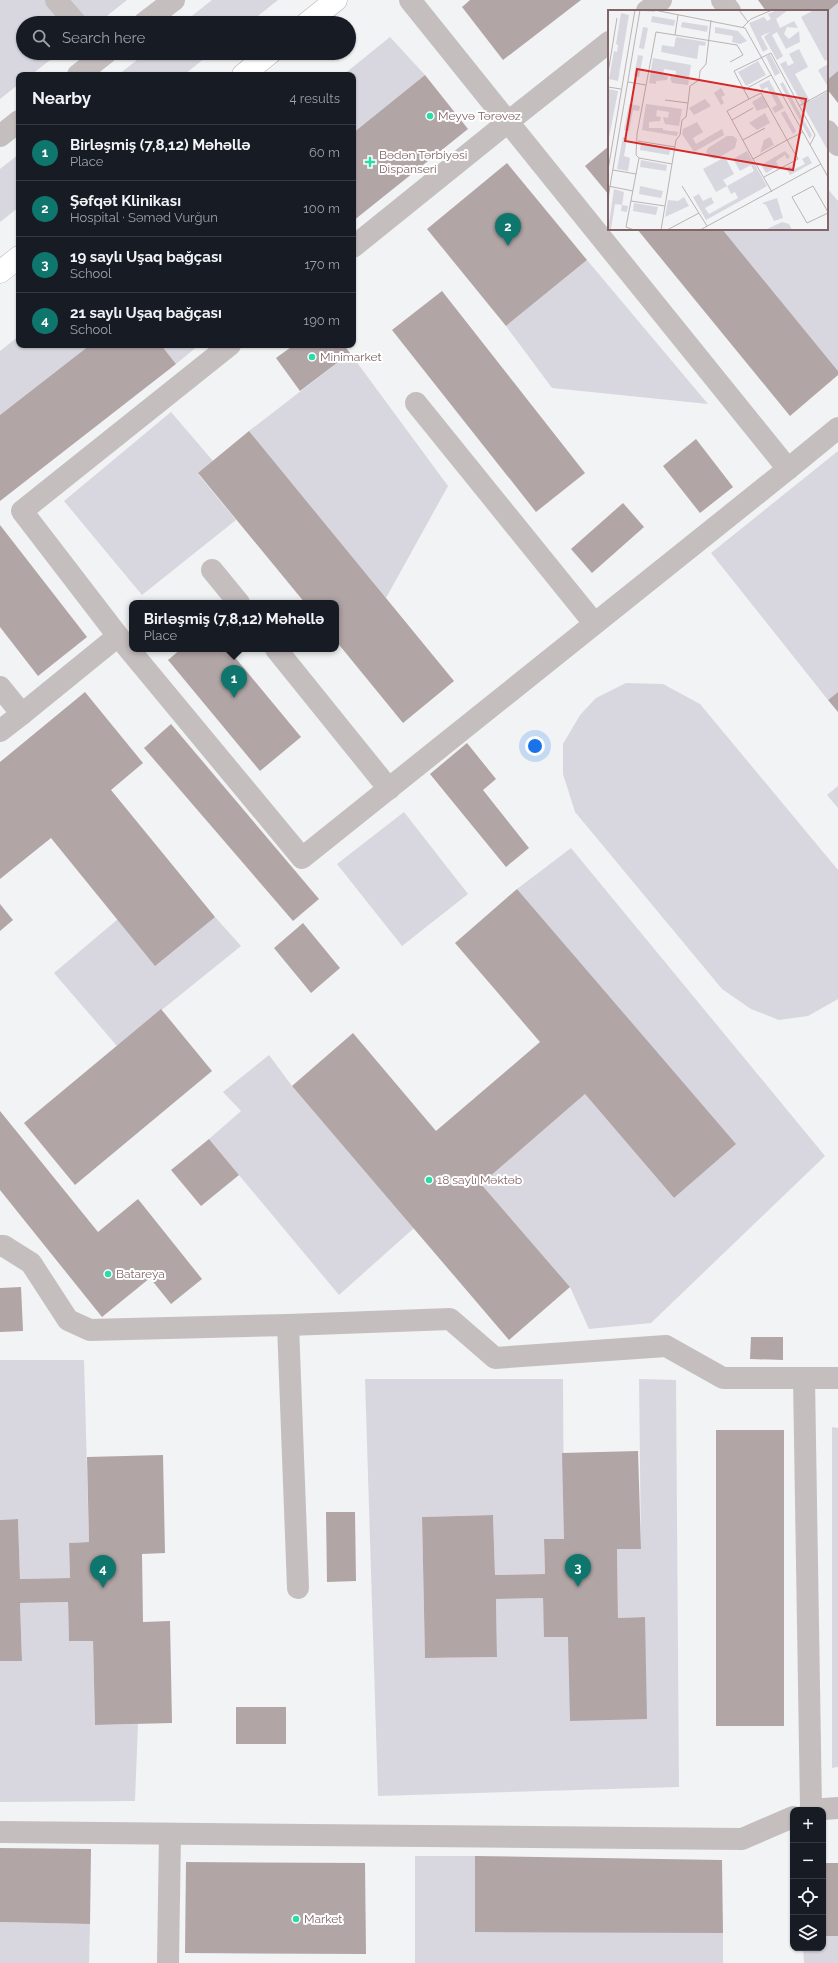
<!DOCTYPE html>
<meta charset="utf-8">
<style>
:root{--surface:#171b24;--page:#242831;--text:#f1f3f6;--muted:#9ea1a6;--line:#363941;--accent:#0f766e}
body{margin:0;font-family:Raleway,sans-serif;background:var(--page);color:var(--text)}
.controls{position:absolute;right:12px;bottom:12px;display:grid;overflow:hidden;border-radius:8px;box-shadow:0 1px 3px #0004}
.controls button{width:36px;height:36px;display:grid;place-items:center;padding:0;border:0;border-bottom:1px solid var(--line);background:var(--surface);color:var(--text);font:20px sans-serif}
.you{position:absolute;left:535px;top:746px;width:14px;height:14px;margin:-10px;border:3px solid #fff;border-radius:50%;background:#1a73e8;box-shadow:0 0 0 6px #1a73e833}
.badge{display:grid;place-items:center;width:26px;height:26px;border-radius:50%;background:var(--accent);color:#fff;font-size:13px;font-weight:700}
.pin{position:absolute;translate:-50% -33px;filter:drop-shadow(0 1px 2px #0008)}
.pin::after{content:'';position:absolute;top:21px;width:14px;height:12px;background:inherit;clip-path:polygon(0 0,100% 0,50% 100%)}
.popup{position:absolute;left:129px;top:600px;width:210px;height:52px;box-sizing:border-box;display:grid;place-content:center;border-radius:8px;background:var(--surface);filter:drop-shadow(0 1px 3px #0005);font-size:13px;white-space:nowrap;color:var(--muted)}
.popup b{font-size:15px;color:var(--text)}
.popup::after{content:'';position:absolute;left:50%;top:100%;margin-left:-8px;border:8px solid transparent;border-top-color:var(--surface)}
.list{margin:0;padding:0;list-style:none}
h2{display:flex;justify-content:space-between;align-items:center;height:52px;margin:0;padding:0 16px;font-size:17px}
h2 small{font-size:13px;font-weight:400;color:var(--muted)}
.list li{display:grid;grid-template-columns:26px 1fr auto;gap:12px;align-items:center;box-sizing:border-box;height:56px;padding:0 16px;border-top:1px solid var(--line)}
.list b{display:block;font-size:15px;white-space:nowrap}
.list p{margin:0;font-size:13px;white-space:nowrap;color:var(--muted)}
.list em{font-size:13px;font-style:normal;color:var(--muted)}
.icon{flex:none;width:22px;height:22px;fill:none;stroke:currentColor;stroke-width:2;stroke-linecap:round;stroke-linejoin:round}
.map{position:relative;flex:none;width:838px;height:1963px;overflow:hidden}
.search{position:absolute;background:var(--surface);box-shadow:0 1px 3px #0004;left:16px;top:16px;width:340px;height:44px;display:flex;align-items:center;gap:10px;box-sizing:border-box;padding:0 14px;border-radius:22px;color:var(--muted);font-size:15px}
.panel{position:absolute;background:var(--surface);box-shadow:0 1px 3px #0004;left:16px;top:72px;width:340px;height:276px;border-radius:8px}
.map>svg:first-child{display:block}
.green{fill:#d8d7e0}
.building{fill:#b2a5a6}
.lines{fill:none;stroke-linecap:round;stroke-linejoin:round}
.major-casing{stroke:#b9b1b2;stroke-width:23}
.minor{stroke:#c5bebe;stroke-width:22}
.major{stroke:#fff;stroke-width:22}
.poi-dot{fill:#29dda6;stroke:#fff;stroke-width:1.5}
.labels{text-anchor:middle;dominant-baseline:central;stroke-width:4;stroke-linejoin:round;paint-order:stroke}
.poi-label{font-size:12px;fill:#816567;stroke:#fff;text-anchor:start}
.inset-road{fill:none;stroke:#bdb2b4;stroke-width:1}
.view{fill:#d62828;fill-opacity:0.15;stroke:#d62828;stroke-width:2}
.inset-edge{fill:none;stroke:#816567;stroke-width:2}
</style>
<div class="map">
<svg width="838" height="1963" viewBox="0 0 838 1963">
<rect width="100%" height="100%" fill="#f1f3f5"/>
<g class="green">
<path d="M0,0H127L98,23H23V53H59L31,75H19V84L0,99Z"/>
<path d="M212,0H278L249,23H183Z"/>
<path d="M838,3V71L827,80V11Z"/>
<path d="M390,37L425,75L353,133V75H343Z"/>
<path d="M146,53H211L184,75H118Z"/>
<path d="M19,154V207L0,222V169Z"/>
<path d="M827,188L838,201V371L722,229H827Z"/>
<path d="M587,260L708,404L552,388L506,326Z"/>
<path d="M19,336V345H90L0,415V351Z"/>
<path d="M161,345H199L176,364Z"/>
<path d="M350,353L448,486L386,598L249,431Z"/>
<path d="M171,412L213,461L198,474L236,520L142,595L64,501Z"/>
<path d="M838,451V692L828,700L711,553Z"/>
<path d="M626,683L663,684L700,704L838,870V999L808,1016L779,1020L751,1009L722,989L575,812L563,774V744L580,715L596,698Z"/>
<path d="M838,786V808L827,795Z"/>
<path d="M404,812L468,894L402,946L337,864Z"/>
<path d="M571,848L825,1156L651,1323L589,1329L570,1287L481,1184L585,1094L674,1198L735,1144L517,889Z"/>
<path d="M215,917L241,946L117,1046L54,973L118,919Z"/>
<path d="M269,1055L292,1086L414,1228L339,1295L209,1139L241,1111L223,1092Z"/>
<path d="M0,1360H84L89,1542L69,1543L70,1578L20,1579L18,1519L0,1520Z"/>
<path d="M365,1379H563L564,1539H544L545,1574L495,1575L493,1515L422,1517L425,1658L497,1657L496,1599L543,1598L545,1637L645,1617L618,1618L617,1549H641L639,1379L676,1380L679,1787L378,1796Z"/>
<path d="M832,1427L838,1428V1767L832,1768Z"/>
<path d="M68,1602L69,1641H93L95,1725L138,1724L135,1801L0,1802V1661L22,1660L20,1603Z"/>
<path d="M415,1856H475L723,1933V1963H415Z"/>
<path d="M0,1922L90,1924L89,1963H0Z"/>
<path d="M823,1936H838V1963H804L803,1948H823Z"/>
</g>
<g class="building">
<path d="M470,0H581L503,60L462,7Z"/>
<path d="M758,0H838V3L828,11H766Z"/>
<path d="M838,71V103L827,89V80Z"/>
<path d="M425,75L468,129L353,221V133Z"/>
<path d="M609,146V195L585,166Z"/>
<path d="M507,163L587,260L506,326L427,229Z"/>
<path d="M637,229H722L838,371V375L790,416Z"/>
<path d="M442,291L585,473L536,512L392,330Z"/>
<path d="M90,345H161L176,364L0,501V415Z"/>
<path d="M294,345H344L350,353L300,391L276,358Z"/>
<path d="M249,431L454,681L403,723L336,641V603H305L198,473Z"/>
<path d="M696,439L733,487L700,513L663,466Z"/>
<path d="M623,503L644,527L592,573L571,549Z"/>
<path d="M0,525L87,637L38,676L0,627Z"/>
<path d="M181,649H228L301,737L260,771L168,660Z"/>
<path d="M85,692L143,763L111,790L215,917L155,966L51,838L0,879V762Z"/>
<path d="M838,692V712L828,700Z"/>
<path d="M171,724L319,899L293,921L144,748Z"/>
<path d="M467,743L496,779L483,790L529,848L506,867L430,774Z"/>
<path d="M517,889L736,1144L674,1198L585,1094L481,1184L570,1287L509,1340L292,1086L353,1033L436,1131L540,1042L455,943Z"/>
<path d="M0,904L13,920L0,931Z"/>
<path d="M303,923L340,968L311,993L274,948Z"/>
<path d="M161,1009L212,1071L75,1185L24,1123Z"/>
<path d="M0,1111L98,1232L138,1199L202,1279L171,1304L150,1278L102,1317L0,1190Z"/>
<path d="M209,1139L239,1175L201,1206L171,1170Z"/>
<path d="M21,1287L23,1331L0,1332V1288Z"/>
<path d="M751,1337H783V1360L750,1359Z"/>
<rect x="716" y="1430" width="68" height="296"/>
<path d="M638,1451L641,1549H617L618,1618L645,1617L647,1719L570,1721L568,1637H544L543,1598L496,1599L497,1657L425,1658L422,1517L493,1515L495,1575L545,1574L544,1539H564L562,1453Z"/>
<path d="M163,1455L165,1553L142,1554L143,1622L170,1621L172,1723L95,1725L93,1641H69L68,1602L20,1603L22,1661H0V1520L18,1519L20,1579L70,1578L69,1543L89,1542L87,1457Z"/>
<path d="M326,1512H355L356,1581L327,1582Z"/>
<rect x="236" y="1707" width="50" height="37"/>
<path d="M0,1848L91,1849L90,1924L0,1922Z"/>
<path d="M475,1856L722,1860L723,1933L475,1932Z"/>
<path d="M186,1862L365,1863L366,1954L185,1953Z"/>
<rect x="823" y="1863" width="15" height="73"/>
</g>
<g class="lines">
<g class="major-casing">
<g id="major">
<path d="M307,23L336,0"/>
<path d="M243,75L270,53"/>
<path d="M0,272L19,257"/>
</g>
</g>
<g class="minor">
<path d="M56,0L76,23"/>
<path d="M722,0L730,11"/>
<path d="M647,11L661,0"/>
<path d="M144,23L174,0"/>
<path d="M78,75L106,53"/>
<path d="M827,131L838,145"/>
<path d="M0,136L19,121"/>
<path d="M353,247L508,122L410,0"/>
<path d="M416,403L594,623"/>
<path d="M788,469L838,428"/>
<path d="M212,570L239,603"/>
<path d="M118,636L302,858L788,469L508,122L609,42"/>
<path d="M276,649L389,789"/>
<path d="M0,687L22,714L0,731"/>
<path d="M22,714L118,636L22,511L230,345"/>
<path d="M0,1246H4L31,1263L68,1320L90,1330L288,1325L298,1588"/>
<path d="M288,1325L450,1319L495,1358L666,1346L723,1378H838"/>
<path d="M804,1378L811,1809"/>
<path d="M810,1810L838,1808"/>
<path d="M0,1832L742,1839L793,1817"/>
<path d="M168,1963L170,1834"/>
</g>
<use href="#major" class="major"/>
</g>
<g class="poi-dot">
<circle cx="430" cy="116" r="4"/>
<path d="M368 156h4v4h4v4h-4v4h-4v-4h-4v-4h4z"/>
<circle cx="312" cy="357" r="4"/>
<circle cx="429" cy="1180" r="4"/>
<circle cx="108" cy="1274" r="4"/>
<circle cx="296" cy="1919" r="4"/>
</g>
<g class="labels">
<g class="poi-label">
<text x="438" y="116">Meyvə Tərəvəz</text>
<text x="379" y="155">Bədən Tərbiyəsi<tspan x="379" dy="14">Dispanseri</tspan></text>
<text x="320" y="357">Minimarket</text>
<text x="437" y="1180">18 saylı Məktəb</text>
<text x="116" y="1274">Batareya</text>
<text x="304" y="1919">Market</text>
</g>
</g>
<g transform="translate(608 10)">
<rect width="220" height="220" fill="#f1f3f5"/>
<path d="M169,0H180L168,9L172,18L186,11L190,18L179,17L176,24L181,29L191,21L192,32L178,39L169,22L164,25L175,46L169,50L156,27L162,22L153,26L160,39L155,42L141,13L156,7L159,11L163,9L160,4ZM206,0H220V49L217,51L193,7ZM13,3L21,5L10,71L1,69L6,41L9,42L10,35L8,34ZM44,6L67,10L66,16L43,12ZM74,12L100,16L99,22L73,17ZM35,17L40,18L36,39L31,38ZM107,17L130,21L139,31L132,34L124,32L125,26L107,23ZM68,27L98,32L97,36L91,35L89,49L53,42L54,35L66,37ZM191,39L200,57L187,64L202,91L220,81V141L172,54L178,51L180,56L186,53L181,44ZM162,44L172,63L167,66L158,47ZM30,45L35,46L31,67L26,66ZM45,48L83,55L80,75L64,73L62,66L67,67L68,61L56,59L55,65L60,66L59,70L48,71V74L41,73ZM150,51L158,65L138,76L130,62ZM220,54V77L210,60ZM161,70L176,98L167,103L164,98L169,95L159,77L154,80L151,75ZM175,72L204,125L202,129L172,74ZM113,78L117,85L113,87L116,93L113,95L106,83ZM0,79L10,81L0,133ZM154,86L160,97L149,101L144,92ZM97,89L103,96L86,105L81,98ZM21,94L32,96L31,101L25,100L21,121L16,120ZM38,94L74,99L71,116L57,114L55,107L60,108L61,102L49,100L48,106L53,107L52,111L41,112V118H55V120L70,122L69,126L34,120ZM177,101L188,121L185,124L173,103ZM157,103L162,113L149,120L141,113ZM89,112L95,122L85,128L88,134L114,119L116,125L86,142L74,124L75,119ZM119,126H125L129,129L127,138L108,149L101,147L98,142L100,138ZM15,127L19,128L16,146L22,148L20,161L9,159ZM162,127L166,135L152,143L156,130ZM33,133L63,138L61,145L32,140ZM139,141L159,176L98,210L85,187L91,184L95,191L103,187L106,193L97,198L101,204L130,188L127,182L123,184L119,176L108,182L95,159L117,147L126,164L115,170L119,176L146,161L143,155L132,161L125,149ZM177,141L182,147L179,149L177,145L168,151L170,156L158,163L153,155ZM200,146L204,153L182,165L178,158L182,156L185,160L197,154L194,149ZM33,150L59,155L58,161L32,157ZM32,176L55,181L53,188L31,184ZM6,179L16,182L14,195L20,196L19,202L13,201L14,195L7,194L3,219L6,220H0ZM76,187L81,196L57,207L60,190L70,191ZM169,188L175,208L166,211L158,195L154,193ZM26,193L50,197L48,205L25,201ZM174,212L181,214L184,220H157Z" fill="#d8d7e0"/>
<path class="inset-road" d="M22,0L47,1M46,0L137,18L220,167M131,0L140,12M135,17L143,9L164,0M67,25L129,35L135,45L122,52M0,63L9,8M163,65L136,80L126,61L163,43L207,125L202,135M20,72L38,75M0,77L13,79M136,80L141,89L153,83L179,130L195,122M141,89L119,101L145,149L179,130L190,149L156,167M57,90L80,93L82,76L91,70L92,61L98,54L103,10M191,96L220,80M124,110L145,98M135,130L157,118M30,131L67,137M31,148L64,154M145,149L164,182M0,160L27,0M5,160L28,164M0,176L25,181M74,176L99,216M0,188L32,0M23,191L57,196M220,202L205,176L184,187L199,213L220,203M26,220L18,217L31,148L28,145L29,124L48,22L67,25L70,5M53,220L68,130L72,125L74,110L78,107L80,93M59,220L91,203M92,220L213,154"/>
<path class="view" d="M29,59L198,89L185,160L17,131Z"/>
<rect width="220" height="220" class="inset-edge"/>
</g>
</svg>
<div class="controls">
<button>+</button>
<button>−</button>
<button><svg class="icon" aria-label="locate" viewBox="0 0 24 24"><circle cx="12" cy="12" r="6"/><path d="M12 2v4M12 18v4M2 12h4M18 12h4"/></svg></button>
<button><svg class="icon" aria-label="layers" viewBox="0 0 24 24"><path d="M12 4l9 5-9 5-9-5zM3 14l9 5 9-5"/></svg></button>
</div>
<div class="you"></div>
<div class="pin badge" style="left:234px;top:698px">1</div>
<div class="popup"><b>Birləşmiş (7,8,12) Məhəllə</b>Place</div>
<div class="pin badge" style="left:508px;top:246px">2</div>
<div class="pin badge" style="left:578px;top:1587px">3</div>
<div class="pin badge" style="left:103px;top:1588px">4</div>
<div class="search"><svg class="icon" aria-label="search" viewBox="0 0 24 24"><circle cx="10" cy="10" r="6"/><path d="M15 15l6 6"/></svg>Search here</div>
<section class="panel">
<h2>Nearby<small>4 results</small></h2>
<ul class="list">
<li><span class="badge">1</span><div><b>Birləşmiş (7,8,12) Məhəllə</b><p>Place</p></div><em>60 m</em></li>
<li><span class="badge">2</span><div><b>Şəfqət Klinikası</b><p>Hospital · Səməd Vurğun</p></div><em>100 m</em></li>
<li><span class="badge">3</span><div><b>19 saylı Uşaq bağçası</b><p>School</p></div><em>170 m</em></li>
<li><span class="badge">4</span><div><b>21 saylı Uşaq bağçası</b><p>School</p></div><em>190 m</em></li>
</ul>
</section>
</div>
